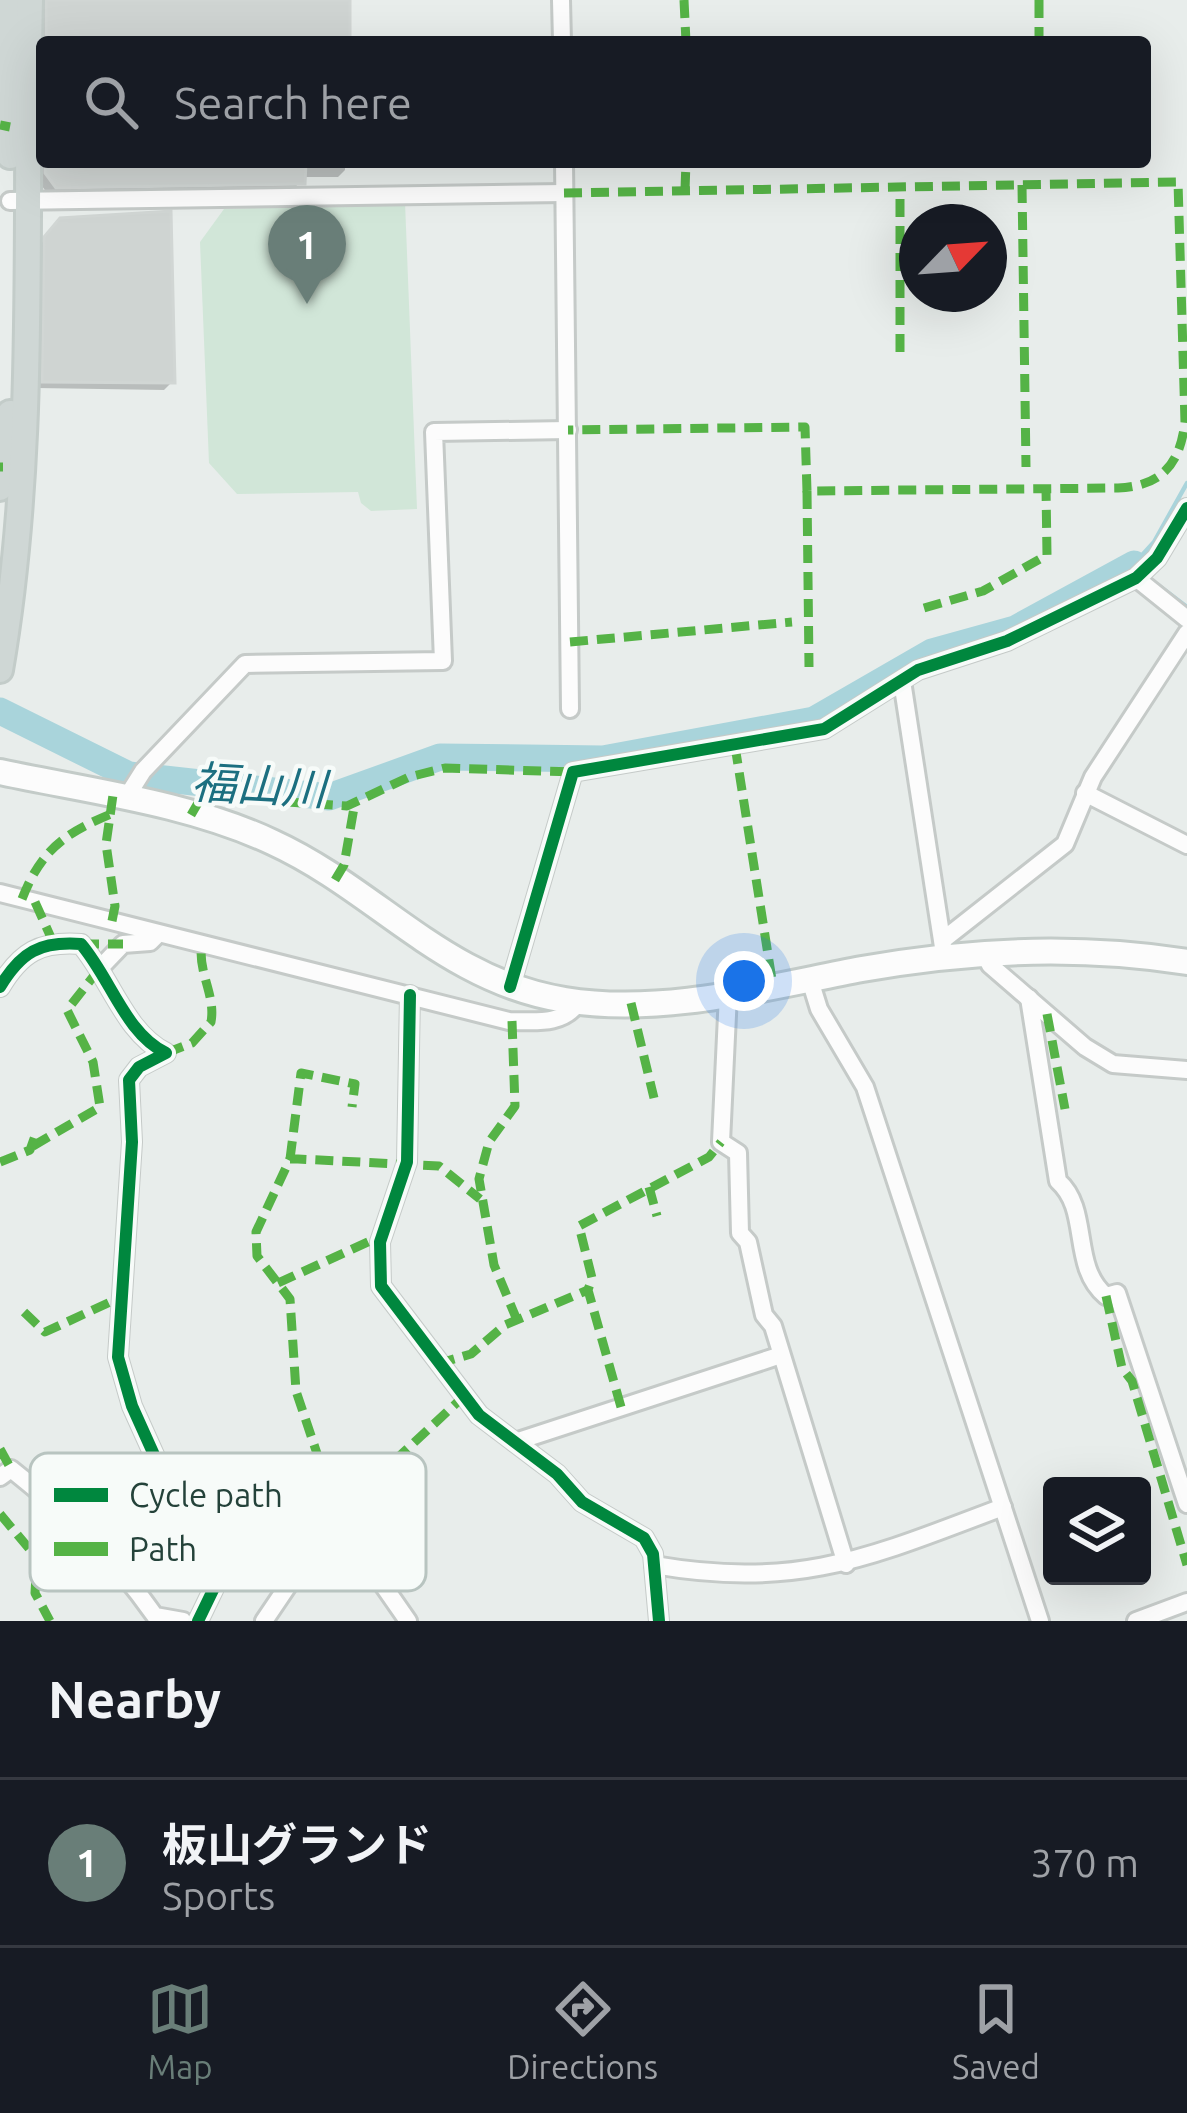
<!DOCTYPE html>
<meta charset="utf-8">
<style>
:root{--surface:#171b24;--page:#20242c;--text:#f1f3f6;--muted:#9ea1a6;--line:#363941;--accent:#697e78}
body{margin:0;font-family:Ubuntu,"Noto Sans JP",sans-serif;background:var(--page);color:var(--text)}
.controls{position:absolute;right:36px;bottom:36px;display:grid;overflow:hidden;border-radius:12px;box-shadow:0 12px 48px #0002}
.controls button{width:108px;height:108px;display:grid;place-items:center;padding:0;border:0;border-bottom:3px solid var(--line);background:var(--surface);color:var(--text);font:60px sans-serif}
.compass{position:absolute;left:899px;top:204px;width:108px;height:108px;border-radius:50%;background:var(--surface);box-shadow:0 12px 48px #0002;rotate:65deg}
.you{position:absolute;left:744px;top:981px;width:42px;height:42px;margin:-30px;border:9px solid #fff;border-radius:50%;background:#1a73e8;box-shadow:0 0 0 18px #1a73e833}
.badge{display:grid;place-items:center;width:78px;height:78px;border-radius:50%;background:var(--accent);color:#fff;font-size:39px;font-weight:700}
.pin{position:absolute;translate:-50% -99px;filter:drop-shadow(0 3px 6px #0008)}
.pin::after{content:'';position:absolute;top:63px;width:42px;height:36px;background:inherit;clip-path:polygon(0 0,100% 0,50% 100%)}
.list{margin:0;padding:0;list-style:none}
h2{display:flex;justify-content:space-between;align-items:center;height:156px;margin:0;padding:0 48px;font-size:51px}
h2 small{font-size:39px;font-weight:400;color:var(--muted)}
.list li{display:grid;grid-template-columns:78px 1fr auto;gap:36px;align-items:center;box-sizing:border-box;height:168px;padding:0 48px;border-top:3px solid var(--line)}
.list b{display:block;font-size:45px;white-space:nowrap}
.list p{margin:0;font-size:39px;white-space:nowrap;color:var(--muted)}
.list em{font-size:39px;font-style:normal;color:var(--muted)}
.icon{flex:none;width:66px;height:66px;fill:none;stroke:currentColor;stroke-width:2;stroke-linecap:round;stroke-linejoin:round}
.map{position:relative;flex:none;width:1187px;height:1621px;overflow:hidden}
.search{position:absolute;background:var(--surface);box-shadow:0 12px 48px #0002;left:36px;right:36px;top:36px;height:132px;display:flex;align-items:center;gap:30px;box-sizing:border-box;padding:0 42px;border-radius:12px;color:var(--muted);font-size:45px}
.sheet{height:324px;background:var(--surface)}
nav{display:flex;justify-content:space-around;align-items:center;box-sizing:border-box;height:168px;border-top:3px solid var(--line);background:var(--surface);font-size:33px;color:var(--muted)}
nav a{display:grid;justify-items:center;gap:6px}
nav .on{color:var(--accent)}
.map>svg:first-child{display:block}
.green{fill:#d1e6d8}
.shadow{fill:#0003}
.lines{fill:none;stroke-linecap:round;stroke-linejoin:round}
.stream{stroke:#a9d4db;stroke-width:4.5}
.river{stroke:#a9d4db;stroke-width:27}
.building{fill:#cfd4d2;stroke:#d1d6d4;stroke-width:3}
.minor-casing{stroke:#c5cac8;stroke-width:22}
.secondary-casing{stroke:#c3cbc8;stroke-width:30}
.primary-casing{stroke:#c3ccc9;stroke-width:30}
.minor{stroke:#fcfcfc;stroke-width:16}
.secondary{stroke:#fcfcfc;stroke-width:24}
.primary{stroke:#cfd7d5;stroke-width:24}
.quiet{stroke:#55b346;stroke-width:9;stroke-dasharray:18 9;stroke-linecap:butt}
.cycleway-casing{stroke:#f7fbf9;stroke-width:20}
.cycleway{stroke:#00873e;stroke-width:12}
.labels{text-anchor:middle;dominant-baseline:central;stroke-width:9;stroke-linejoin:round;paint-order:stroke}
.water-label{font-size:45px;font-style:italic;fill:#1c6f80;stroke:#f7fbf9}
.key{fill:#f7fbf9;stroke:#b8c4c0;stroke-width:3}
.key-label{font-size:33px;fill:#24423a}
</style>
<div class="map">
<svg width="1187" height="1621" viewBox="0 0 1187 1621">
<rect width="100%" height="100%" fill="#e8edeb"/>
<path class="green" d="M405,202L417,509L371,511L361,503L358,492L237,494L209,463L200,242L224,209Z"/>
<g class="shadow">
<path d="M37,0H347V42H42V162H345V170L338,177H302L294,190L48,194L38,181Z"/>
<path d="M53,229L172,382L164,390L36,388L38,248Z"/>
</g>
<g class="lines">
<g class="stream">
<path d="M1140,570L1134,564L1154,542L1187,483"/>
<path d="M1158,585L1187,607"/>
</g>
<path class="river" d="M0,711L129,775L329,797L440,757L603,759L814,720L932,652L1015,629L1134,564"/>
</g>
<g class="building">
<rect x="46" y="0" width="304" height="42"/>
<path d="M45,162H306L305,184L56,188L45,173Z"/>
<path d="M171,211L175,383L42,382L44,237L60,218Z"/>
</g>
<g class="lines">
<g class="minor-casing">
<g id="minor">
<path d="M561,0L562,42"/>
<path d="M564,162L570,709"/>
<path d="M10,201L564,193"/>
<path d="M1136,578L1187,619"/>
<path d="M902,681L943,947"/>
<path d="M1085,793L1187,845"/>
<path d="M126,798L143,771L245,664L443,661L434,432L568,430"/>
<path d="M0,893L509,1021C535,1021 562,1026 579,1002"/>
<path d="M943,940L1065,844L1093,777L1187,633"/>
<path d="M985,955L990,965L1085,1047L1113,1064L1187,1070"/>
<path d="M100,968L123,944L150,942L158,934"/>
<path d="M810,980L819,1009L865,1087L1040,1621"/>
<path d="M0,987C21,952 40,941 81,944C111,979 125,1033 166,1053L139,1067L129,1080L132,1142L118,1357L132,1406L214,1588L198,1621"/>
<path d="M510,987L573,772L824,729L918,670L1007,641L1136,578L1157,558L1187,508"/>
<path d="M728,994L721,1142L738,1153L740,1233L748,1242L764,1315L773,1326L846,1564"/>
<path d="M410,995L407,1162L380,1242L381,1286L479,1415L557,1474L582,1502L644,1538L653,1554L659,1621"/>
<path d="M1029,998L1058,1181C1091,1210 1070,1266 1106,1296L1117,1293L1187,1504"/>
<path d="M515,1442L778,1356"/>
<path d="M0,1477L11,1469C72,1518 110,1552 155,1616L183,1621"/>
<path d="M654,1565C800,1590 870,1557 1003,1507"/>
<path d="M264,1621L335,1516L408,1621"/>
<path d="M1136,1621L1187,1602"/>
</g>
</g>
<g class="secondary-casing">
<path id="secondary" d="M0,772C89,791 189,803 272,842C377,890 444,981 565,1000C662,1016 767,987 862,969C969,950 1079,945 1187,962"/>
</g>
<g class="primary-casing">
<g id="primary">
<path d="M9,0L10,156"/>
<path d="M0,488L10,413"/>
<path d="M0,670C38,450 24,223 30,0"/>
</g>
</g>
<use href="#minor" class="minor"/>
<use href="#secondary" class="secondary"/>
<use href="#primary" class="primary"/>
<g class="quiet">
<path d="M684,0L686,42"/>
<path d="M1039,0V42"/>
<path d="M0,125L10,127"/>
<path d="M1022,185L1026,467"/>
<path d="M685,190L686,162"/>
<path d="M564,193L1178,182L1185,422C1180,464 1162,486 1118,488L807,491L805,427L568,430"/>
<path d="M900,352V187"/>
<path d="M0,467H3"/>
<path d="M807,491L809,667"/>
<path d="M924,608L983,591L1047,555L1046,488"/>
<path d="M570,642L792,622"/>
<path d="M735,746L773,986"/>
<path d="M191,815L202,796L347,806L409,777L445,768L573,772"/>
<path d="M335,880L344,865L355,802"/>
<path d="M22,899C41,850 65,833 111,814"/>
<path d="M35,902L53,942"/>
<path d="M112,921L115,906L106,844L113,795"/>
<path d="M81,944H123"/>
<path d="M631,1003L654,1098"/>
<path d="M1047,1014L1065,1109"/>
<path d="M512,1021L515,1106L489,1142L479,1179L494,1265L517,1320"/>
<path d="M166,1053L192,1043L211,1022C216,995 197,971 202,945"/>
<path d="M33,1146L100,1107L93,1062L67,1010L100,968"/>
<path d="M290,1159L301,1073L355,1084L352,1107"/>
<path d="M0,1162L30,1150L35,1136"/>
<path d="M649,1187L657,1216"/>
<path d="M278,1283L370,1241L380,1242"/>
<path d="M1106,1296L1122,1368L1132,1381L1187,1565"/>
<path d="M24,1312L45,1332L121,1297"/>
<path d="M437,1364L471,1354L505,1325L588,1290"/>
<path d="M621,1407L588,1290L592,1278L579,1226L709,1157L721,1142"/>
<path d="M0,1449L11,1469"/>
<path d="M337,1513L296,1391L290,1299L257,1256L256,1232L290,1159H298L439,1166L480,1199"/>
<path d="M0,1514L37,1558L35,1593L50,1621"/>
<path d="M335,1516L463,1397"/>
</g>
<g class="cycleway-casing">
<g id="cycleway">
<path d="M0,987C21,952 40,941 81,944C111,979 125,1033 166,1053L139,1067L129,1080L132,1142L118,1357L132,1406L214,1588L198,1621"/>
<path d="M510,987L573,772L824,729L918,670L1007,641L1136,578L1157,558L1187,508"/>
<path d="M410,995L407,1162L380,1242L381,1286L479,1415L557,1474L582,1502L644,1538L653,1554L659,1621"/>
</g>
</g>
<use href="#cycleway" class="cycleway"/>
</g>
<g class="labels">
<g class="water-label">
<text transform="translate(259 785) rotate(3)">福山川</text>
</g>
</g>
<rect x="30" y="1453" width="396" height="138" rx="18" class="key"/>
<rect x="54" y="1488" width="54" height="14" fill="#00873e"/>
<rect x="54" y="1542" width="54" height="14" fill="#55b346"/>
<g class="key-label">
<text x="129" y="1507">Cycle path</text>
<text x="129" y="1561">Path</text>
</g>
</svg>
<div class="controls">
<button><svg class="icon" aria-label="layers" viewBox="0 0 24 24"><path d="M12 4l9 5-9 5-9-5zM3 14l9 5 9-5"/></svg></button>
</div>
<svg class="compass" viewBox="-18 -18 36 36"><path d="M0-13l5 13h-10z" fill="#e53935"/><path d="M0 13l5-13h-10z" fill="#9ea1a6"/></svg>
<div class="you"></div>
<div class="pin badge" style="left:307px;top:304px">1</div>
<div class="search"><svg class="icon" aria-label="search" viewBox="0 0 24 24"><circle cx="10" cy="10" r="6"/><path d="M15 15l6 6"/></svg>Search here</div>
</div>
<section class="sheet">
<h2>Nearby<small></small></h2>
<ul class="list">
<li><span class="badge">1</span><div><b>板山グランド</b><p>Sports</p></div><em>370 m</em></li>
</ul>
</section>
<nav>
<a class="on"><svg class="icon" aria-label="map" viewBox="0 0 24 24"><path d="M3 6l6-2 6 2 6-2v14l-6 2-6-2-6 2zM9 4v14M15 6v14"/></svg>Map</a>
<a><svg class="icon" aria-label="directions" viewBox="0 0 24 24"><path d="M12 3l9 9-9 9-9-9zM9 14v-3h6M13 9l2 2-2 2"/></svg>Directions</a>
<a><svg class="icon" aria-label="saved" viewBox="0 0 24 24"><path d="M7 4h10v16l-5-4-5 4z"/></svg>Saved</a>
</nav>
